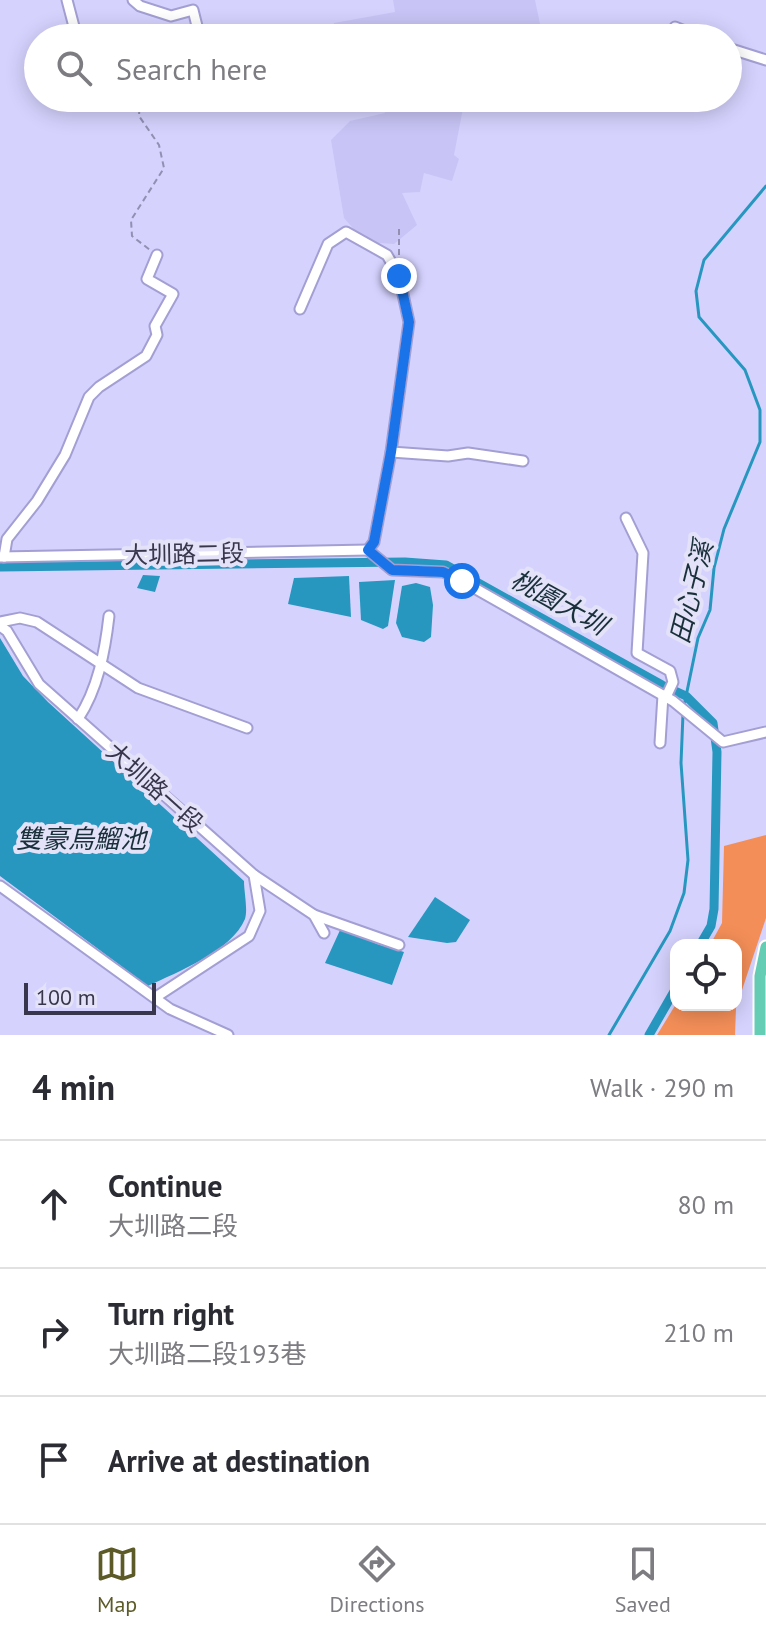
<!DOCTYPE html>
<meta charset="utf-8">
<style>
:root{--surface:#fff;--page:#f7f7f7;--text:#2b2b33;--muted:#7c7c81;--line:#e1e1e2;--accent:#5c5b28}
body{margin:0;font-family:"PT Sans","Noto Sans TC",sans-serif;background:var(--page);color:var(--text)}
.controls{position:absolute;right:24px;bottom:24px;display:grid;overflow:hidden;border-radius:16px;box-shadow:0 4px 20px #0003}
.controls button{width:72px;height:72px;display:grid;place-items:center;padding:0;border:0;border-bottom:2px solid var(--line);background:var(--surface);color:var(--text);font:40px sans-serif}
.scale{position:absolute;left:24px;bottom:20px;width:132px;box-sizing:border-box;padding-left:8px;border:4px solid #38364c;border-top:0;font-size:22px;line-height:28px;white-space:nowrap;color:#38364c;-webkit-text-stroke:6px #e3e2f8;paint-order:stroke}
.stop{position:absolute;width:24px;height:24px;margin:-18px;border:6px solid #1a73e8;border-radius:50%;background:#fff}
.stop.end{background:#1a73e8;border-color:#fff;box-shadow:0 2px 8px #0008}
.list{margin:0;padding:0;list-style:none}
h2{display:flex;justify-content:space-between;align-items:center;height:104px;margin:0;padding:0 32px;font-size:34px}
h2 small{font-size:26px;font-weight:400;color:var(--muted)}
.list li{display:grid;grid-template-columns:52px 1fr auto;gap:24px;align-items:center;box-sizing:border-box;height:128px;padding:0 32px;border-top:2px solid var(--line)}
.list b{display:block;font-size:30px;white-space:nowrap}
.list p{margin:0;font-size:26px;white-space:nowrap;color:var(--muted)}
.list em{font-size:26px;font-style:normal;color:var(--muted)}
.icon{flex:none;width:44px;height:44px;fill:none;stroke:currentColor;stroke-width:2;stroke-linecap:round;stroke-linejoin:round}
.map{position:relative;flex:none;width:766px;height:1035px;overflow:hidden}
.search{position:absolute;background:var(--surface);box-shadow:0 4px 20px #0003;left:24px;right:24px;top:24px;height:88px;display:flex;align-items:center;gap:20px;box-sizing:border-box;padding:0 28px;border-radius:44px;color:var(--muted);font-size:30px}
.sheet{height:488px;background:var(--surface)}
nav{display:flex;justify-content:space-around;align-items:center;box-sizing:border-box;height:112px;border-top:2px solid var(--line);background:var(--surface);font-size:22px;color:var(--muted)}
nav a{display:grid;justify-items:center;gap:4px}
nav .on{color:var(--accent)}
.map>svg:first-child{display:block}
.built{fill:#c8c5f6}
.green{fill:#f38e58}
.water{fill:#2797c0}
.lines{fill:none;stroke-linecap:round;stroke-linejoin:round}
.stream{stroke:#2797c0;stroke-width:3}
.canal{stroke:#2797c0;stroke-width:9}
.minor-casing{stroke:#a39fd3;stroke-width:13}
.major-casing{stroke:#fff;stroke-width:15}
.path{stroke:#928fb2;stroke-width:2;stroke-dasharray:6 4;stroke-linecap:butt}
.minor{stroke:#fff;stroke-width:9}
.major{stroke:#66cdb5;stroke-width:11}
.route{stroke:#1a73e8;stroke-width:10}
.labels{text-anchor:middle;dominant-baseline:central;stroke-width:8;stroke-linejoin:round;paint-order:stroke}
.street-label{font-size:24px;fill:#38364c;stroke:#e3e2f8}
.water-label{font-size:26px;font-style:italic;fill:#19303a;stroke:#e3e2f8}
</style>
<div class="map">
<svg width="766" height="1035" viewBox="0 0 766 1035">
<rect width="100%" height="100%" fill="#d5d2fe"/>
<g class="built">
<path d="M393,0H535L543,38H490L479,32L477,38H335L333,35L334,23L395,12Z"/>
<path d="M376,98H465L454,155L459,159L452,181L424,173L420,192L402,193L417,225L394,244L365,242L344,218L331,140L350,121L385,113Z"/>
</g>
<path class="green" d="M766,835V918L736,1008L735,1035H657L676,1004L736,1005V945H710L722,923L724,846Z"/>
<g class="water">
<path d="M143,575L160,576L155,592L137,588Z"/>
<path d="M349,576L351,617L288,604L294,578Z"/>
<path d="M395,580L388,626L383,629L361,620L359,582Z"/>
<path d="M416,583L430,587L433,605L431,637L424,642L402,637L396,623L402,586Z"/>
<path d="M0,638L23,676L48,702L244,881C244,892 248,909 245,919C232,951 177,972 148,986L0,876Z"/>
<path d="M435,897L470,920L456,942L447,943L408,937Z"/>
<path d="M341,928L377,944L404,952L392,985L325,963Z"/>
</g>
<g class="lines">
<g class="stream">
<path d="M684,706L698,638L710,610L714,568L724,529L760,442V410L745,370L699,317L696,291L704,260L766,186"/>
<path d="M609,1035L670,931L684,893L688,860L681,763L683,714"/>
</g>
<g class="canal">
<path d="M0,567L405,562L446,565L662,685L686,696L713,723L717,752L714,909L711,926L700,945"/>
<path d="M649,1035L676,988"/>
</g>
<g class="minor-casing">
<g id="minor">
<path d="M67,0L77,38"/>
<path d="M133,0L140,6L171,16L193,10L200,38"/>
<path d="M675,27L702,38"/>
<path d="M728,48L766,60"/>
<path d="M300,309L328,244L346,232L387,255L399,276L409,322L391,452L374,542L368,550"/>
<path d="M391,452L448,456L468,453L523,461"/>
<path d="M626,518L643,553L637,653L670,671L673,682L666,697"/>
<path d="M368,550L392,570L443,572L462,581L673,701L723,742L766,732"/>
<path d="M0,557L368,550"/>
<path d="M4,557L7,539L37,501L65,455L89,397L99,387L146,356L157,335L155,326L173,294L147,279L157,255"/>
<path d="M0,622L20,618L37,622L138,688L247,728"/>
<path d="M0,626L7,631L39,684L254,875L314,915L324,933"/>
<path d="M78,719C98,689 105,651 109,616"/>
<path d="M660,743L663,695"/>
<path d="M0,886L170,1009L228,1035"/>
<path d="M314,915L399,945"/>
<path d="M156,997L249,936L260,911L254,875"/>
</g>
</g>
<g class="major-casing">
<path id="major" d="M760,1035V976L766,947"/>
</g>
<g class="path">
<path d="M140,98L139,116L159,145L164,168L131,220L132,236L150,250"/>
<path d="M399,255V225"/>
</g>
<use href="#minor" class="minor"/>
<use href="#major" class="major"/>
</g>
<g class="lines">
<path class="route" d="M399,276L409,322L391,452L374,542L368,550L392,570L443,572L462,581"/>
</g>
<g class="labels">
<g class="street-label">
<text transform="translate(184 554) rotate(-1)">大圳路二段</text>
<text transform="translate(155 787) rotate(42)">大圳路一段</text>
</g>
<g class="water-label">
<text transform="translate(691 592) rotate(-76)">田心子溪</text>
<text transform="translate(559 602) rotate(29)">桃園大圳</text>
<text x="81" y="838">雙豪烏鰡池</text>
</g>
</g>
</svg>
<div class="controls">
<button><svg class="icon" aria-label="locate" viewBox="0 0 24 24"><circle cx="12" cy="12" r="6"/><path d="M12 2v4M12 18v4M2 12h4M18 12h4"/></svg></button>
</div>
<div class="scale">100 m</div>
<div class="stop" style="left:462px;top:581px"></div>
<div class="stop end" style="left:399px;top:276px"></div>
<div class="search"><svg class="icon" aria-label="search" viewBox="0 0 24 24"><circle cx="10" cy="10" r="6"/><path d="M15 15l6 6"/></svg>Search here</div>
</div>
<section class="sheet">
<h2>4 min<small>Walk · 290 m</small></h2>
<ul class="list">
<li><svg class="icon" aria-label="ahead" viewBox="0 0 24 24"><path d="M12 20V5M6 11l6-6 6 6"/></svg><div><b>Continue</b><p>大圳路二段</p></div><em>80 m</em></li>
<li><svg class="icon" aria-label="right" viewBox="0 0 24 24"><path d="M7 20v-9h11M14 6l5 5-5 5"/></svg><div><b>Turn right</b><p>大圳路二段193巷</p></div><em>210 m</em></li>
<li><svg class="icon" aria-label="arrive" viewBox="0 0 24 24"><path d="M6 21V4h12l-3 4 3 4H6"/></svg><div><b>Arrive at destination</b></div></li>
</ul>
</section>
<nav>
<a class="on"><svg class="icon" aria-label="map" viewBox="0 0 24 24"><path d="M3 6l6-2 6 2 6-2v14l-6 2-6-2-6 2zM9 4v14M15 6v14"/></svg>Map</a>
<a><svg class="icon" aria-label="directions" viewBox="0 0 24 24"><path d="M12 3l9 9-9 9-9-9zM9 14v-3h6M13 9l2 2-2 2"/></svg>Directions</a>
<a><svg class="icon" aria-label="saved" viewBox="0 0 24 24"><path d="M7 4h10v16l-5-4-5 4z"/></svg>Saved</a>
</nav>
